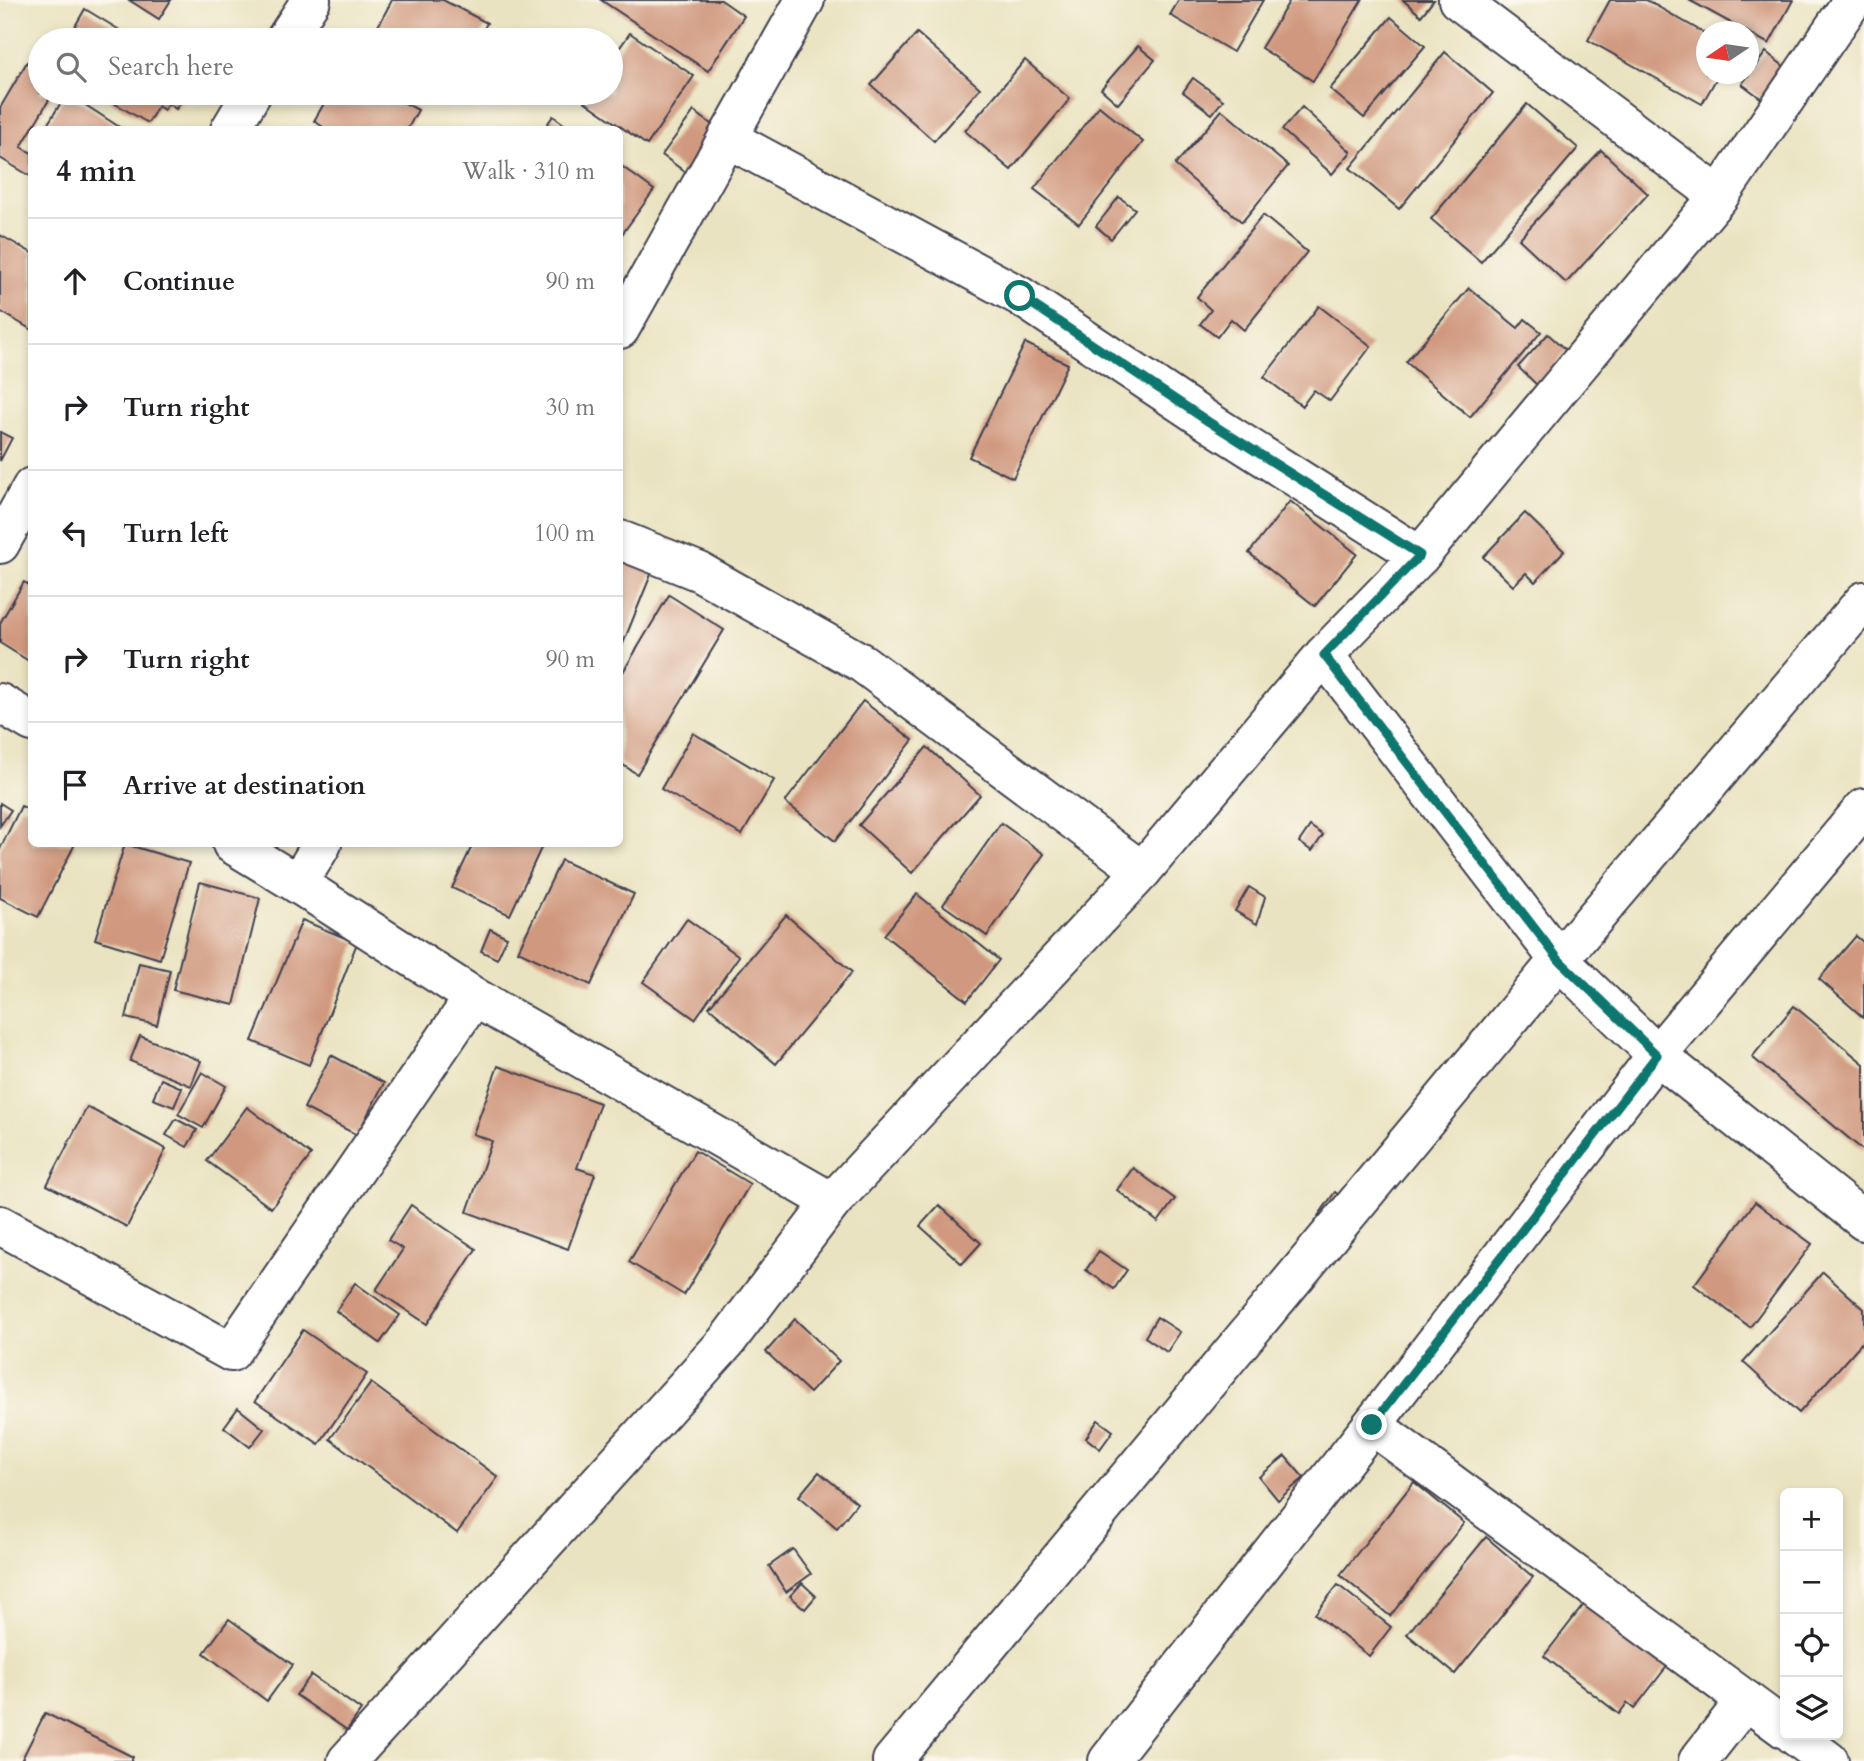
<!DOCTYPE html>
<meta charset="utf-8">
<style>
:root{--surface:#fff;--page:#f2f2f2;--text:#202124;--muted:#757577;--line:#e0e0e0}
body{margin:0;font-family:Cardo,serif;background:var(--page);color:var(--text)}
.controls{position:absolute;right:21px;bottom:21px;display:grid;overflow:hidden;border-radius:10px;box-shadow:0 4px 10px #0003}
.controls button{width:63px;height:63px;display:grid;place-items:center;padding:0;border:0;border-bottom:2px solid var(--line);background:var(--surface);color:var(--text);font:35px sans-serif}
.compass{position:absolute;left:1696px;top:21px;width:63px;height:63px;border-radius:50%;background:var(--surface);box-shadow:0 4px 10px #0003;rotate:257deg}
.stop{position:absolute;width:21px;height:21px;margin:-16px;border:5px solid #0f766e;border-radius:50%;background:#fff}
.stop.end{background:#0f766e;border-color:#fff;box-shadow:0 2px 7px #0008}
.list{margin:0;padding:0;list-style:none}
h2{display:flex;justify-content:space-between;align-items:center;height:91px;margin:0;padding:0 28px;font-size:30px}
h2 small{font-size:23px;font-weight:400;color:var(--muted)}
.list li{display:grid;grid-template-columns:46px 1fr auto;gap:21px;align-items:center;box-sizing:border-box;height:126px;padding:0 28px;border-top:2px solid var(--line)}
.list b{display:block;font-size:26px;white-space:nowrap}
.list em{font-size:23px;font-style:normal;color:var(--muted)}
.icon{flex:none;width:38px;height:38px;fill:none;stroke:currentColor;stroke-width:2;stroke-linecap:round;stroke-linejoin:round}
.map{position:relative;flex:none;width:1864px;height:1761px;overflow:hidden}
.search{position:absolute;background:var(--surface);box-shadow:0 4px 10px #0003;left:28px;top:28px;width:595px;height:77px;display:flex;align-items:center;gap:18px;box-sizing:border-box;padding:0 24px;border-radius:38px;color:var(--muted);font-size:26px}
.panel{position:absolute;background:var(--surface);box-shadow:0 4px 10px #0003;left:28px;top:126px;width:595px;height:721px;border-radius:10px}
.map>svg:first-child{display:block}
.building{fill:#d0997f}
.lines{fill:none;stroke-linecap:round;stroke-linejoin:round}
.minor-casing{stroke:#403f4f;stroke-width:42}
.minor{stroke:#fff;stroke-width:38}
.route{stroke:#0f766e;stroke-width:9}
</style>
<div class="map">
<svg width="1864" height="1761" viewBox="0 0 1864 1761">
<rect width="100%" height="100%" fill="#fbf7ec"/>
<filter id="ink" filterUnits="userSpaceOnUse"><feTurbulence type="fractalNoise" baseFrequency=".0143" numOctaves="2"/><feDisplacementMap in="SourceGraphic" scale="14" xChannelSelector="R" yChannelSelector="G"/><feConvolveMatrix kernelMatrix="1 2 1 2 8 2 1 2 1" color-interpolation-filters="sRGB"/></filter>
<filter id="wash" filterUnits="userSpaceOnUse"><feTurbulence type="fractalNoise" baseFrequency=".00686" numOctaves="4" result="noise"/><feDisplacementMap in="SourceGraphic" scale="28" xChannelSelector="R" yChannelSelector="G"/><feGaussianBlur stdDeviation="1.57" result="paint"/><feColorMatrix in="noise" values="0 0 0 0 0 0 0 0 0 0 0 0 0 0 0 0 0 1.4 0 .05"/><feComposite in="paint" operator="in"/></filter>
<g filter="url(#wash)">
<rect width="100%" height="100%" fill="#eae3c1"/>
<g id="blocks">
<g class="building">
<path d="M129,0H171L159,19Z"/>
<path d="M392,0H443L487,23L478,40H387L374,34Z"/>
<path d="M601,0H721L744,16L708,71Z"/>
<path d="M1179,0H1263L1233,52L1170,15Z"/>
<path d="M1290,0H1362L1313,81L1261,48Z"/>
<path d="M1403,0H1434L1421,16Z"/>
<path d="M1610,0H1646L1706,34V74H1719L1702,104L1588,40Z"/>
<path d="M1689,0H1793L1769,44Z"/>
<path d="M85,9L136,40H67Z"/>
<path d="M1391,17L1425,46L1364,118L1330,89Z"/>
<path d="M630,33L694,76L647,145L584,101L589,93H611V60Z"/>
<path d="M917,33L980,88L934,141L871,85Z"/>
<path d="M1138,46L1155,60L1118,104L1101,89Z"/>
<path d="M1445,52L1493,93L1399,209L1350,168Z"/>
<path d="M1766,52L1786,68L1762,99L1742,84Z"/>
<path d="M1025,60L1070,99L1011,170L965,131Z"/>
<path d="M27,62L40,70V93H53L21,147L32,153V177L0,158V108Z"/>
<path d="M1193,78L1223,100L1212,114L1183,92Z"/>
<path d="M67,93L124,130H44Z"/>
<path d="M97,93H186L176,109L168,104L164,110L158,106L148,123Z"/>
<path d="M330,93H387L418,110L407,130H328L314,121Z"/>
<path d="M1527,104L1578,148L1481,262L1431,219Z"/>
<path d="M1099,106L1143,142L1079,224L1034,189Z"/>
<path d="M1302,107L1351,152L1332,174L1282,130Z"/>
<path d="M1222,110L1288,166L1242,222L1175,165Z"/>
<path d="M694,111L720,131L688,174L662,155Z"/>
<path d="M553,116L572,130H543Z"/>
<path d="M1601,150L1648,194L1566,283L1519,239Z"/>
<path d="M620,165L654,190L620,237Z"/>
<path d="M1119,197L1135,209L1111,239L1096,226Z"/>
<path d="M1263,215L1307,252L1244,330L1231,319L1217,337L1200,324L1211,310L1197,297Z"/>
<path d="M0,235L32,253V330L0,311Z"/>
<path d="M1469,288L1518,328L1525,319L1541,332L1470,417L1406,362Z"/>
<path d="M1319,306L1371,346L1330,401L1314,390L1302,406L1264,377Z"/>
<path d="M1548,334L1567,351L1537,385L1518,367Z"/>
<path d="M1025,343L1068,364L1013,478L969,457Z"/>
<path d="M0,432L12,438L0,461Z"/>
<path d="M1290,501L1357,554L1315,606L1249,553Z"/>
<path d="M1525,513L1564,551L1535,582L1526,573L1513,586L1483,557Z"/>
<path d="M620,558L652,572L620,651Z"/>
<path d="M24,582L32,587V663L0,643V623Z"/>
<path d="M669,595L724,630L637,774L620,763V677Z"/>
<path d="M863,701L913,740L835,841L785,802Z"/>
<path d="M693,733L774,780L742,835L661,789Z"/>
<path d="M927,747L980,795L912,873L859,825Z"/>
<path d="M0,803L11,810L0,826Z"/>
<path d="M21,806L32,811V844H75L38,917L0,898V849Z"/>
<path d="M1001,823L1044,854L987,936L943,905Z"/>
<path d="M1310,826L1323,835L1312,851L1299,842Z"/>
<path d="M125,844L189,863L160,959L95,939Z"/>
<path d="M473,844H536L542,846L510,915L452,888Z"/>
<path d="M561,860L634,894L591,985L518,951Z"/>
<path d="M200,882L260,898L234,1005L173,990Z"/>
<path d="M1249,887L1265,897L1257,924L1235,911Z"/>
<path d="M917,894L999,960L967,1001L884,935Z"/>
<path d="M786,915L852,972L776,1064L709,1007Z"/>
<path d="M687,919L739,956L695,1019L643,982Z"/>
<path d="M302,920L357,943L309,1065L252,1041Z"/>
<path d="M490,929L507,937L497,959L481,951Z"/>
<path d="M1856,936L1864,943V1018L1819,979Z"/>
<path d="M139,963L170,970L157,1025L126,1018Z"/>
<path d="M1794,1006L1864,1064V1151L1752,1057Z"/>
<path d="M140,1036L201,1061L191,1086L130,1061Z"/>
<path d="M331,1055L384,1083L357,1135L304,1108Z"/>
<path d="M498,1066L600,1103L577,1168L595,1174L568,1249L467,1212L492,1141L473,1134Z"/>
<path d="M202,1072L226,1086L203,1128L178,1114Z"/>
<path d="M161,1079L182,1088L174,1107L153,1099Z"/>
<path d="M87,1107L166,1149L127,1227L47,1185Z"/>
<path d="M247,1107L311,1155L271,1208L207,1161Z"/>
<path d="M176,1119L197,1130L187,1147L166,1135Z"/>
<path d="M695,1151L750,1184L684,1295L629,1262Z"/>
<path d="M1133,1168L1175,1199L1158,1222L1117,1190Z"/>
<path d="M1335,1192L1346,1201L1329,1225L1318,1216Z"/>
<path d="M1755,1202L1812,1244L1750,1327L1694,1285Z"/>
<path d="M411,1205L476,1249L427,1324L376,1290L403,1249L388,1240Z"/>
<path d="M939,1205L981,1243L962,1264L920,1226Z"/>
<path d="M1099,1251L1127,1270L1114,1289L1086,1270Z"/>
<path d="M1823,1272L1864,1309V1340L1799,1413L1743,1362Z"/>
<path d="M355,1283L400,1315L380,1343L336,1311Z"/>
<path d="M1157,1317L1180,1332L1167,1352L1145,1337Z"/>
<path d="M795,1319L839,1361L810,1393L766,1352Z"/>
<path d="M303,1330L367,1374L319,1444L255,1401Z"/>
<path d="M371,1383L498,1477L457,1533L330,1439Z"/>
<path d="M238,1408L264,1429L250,1447L224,1427Z"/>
<path d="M1098,1420L1113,1431L1100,1449L1086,1438Z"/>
<path d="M1285,1456L1304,1478L1278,1500L1259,1477Z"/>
<path d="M819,1472L857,1503L837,1528L799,1496Z"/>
<path d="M1414,1482L1464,1523L1390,1616L1340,1575Z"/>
<path d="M1486,1537L1533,1577L1455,1674L1407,1634Z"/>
<path d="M793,1549L811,1574L786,1592L769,1566Z"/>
<path d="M802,1583L816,1596L805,1609L790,1596Z"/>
<path d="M1338,1585L1391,1627L1369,1656L1315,1614Z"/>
<path d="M1589,1598L1671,1661L1634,1709L1627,1703L1619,1714L1544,1656Z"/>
<path d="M229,1619L293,1665L267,1701L204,1653Z"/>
<path d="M311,1675L361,1710L347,1730L296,1695Z"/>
<path d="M45,1713L133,1757L131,1761H21Z"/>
</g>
</g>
</g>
<g filter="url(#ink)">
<use href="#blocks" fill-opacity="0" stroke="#403f4f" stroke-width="2"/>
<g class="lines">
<g class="minor-casing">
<g id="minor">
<path d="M1458,0L1719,196"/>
<path d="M285,40L311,0"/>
<path d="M230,130L252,93"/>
<path d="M727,138L1020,296L1209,422L1420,556"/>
<path d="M620,329L805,0"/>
<path d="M620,540L700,572L862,663L1142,871"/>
<path d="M0,544L32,487"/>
<path d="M1864,601L1559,960L1657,1055L1864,1221"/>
<path d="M0,703L32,722"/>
<path d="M232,844L298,884"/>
<path d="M322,844L298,884L474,997L832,1202"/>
<path d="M0,1225L231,1352L474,997"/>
<path d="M1372,1425L1785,1729"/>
<path d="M1794,1735L1829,1761"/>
<path d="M347,1761L726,1342L832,1202L1142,871L1324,655L1420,556L1719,196L1853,0"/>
<path d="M892,1761L1559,960L1324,655"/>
<path d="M1108,1761L1372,1425L1657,1055L1864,808"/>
<path d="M1698,1761L1746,1700"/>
</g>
</g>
<use href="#minor" class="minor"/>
</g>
</g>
<g class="lines" filter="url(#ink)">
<path class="route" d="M1020,296L1209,422L1420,555L1324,655L1559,960L1657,1055L1372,1425"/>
</g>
</svg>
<div class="controls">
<button>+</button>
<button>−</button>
<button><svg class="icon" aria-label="locate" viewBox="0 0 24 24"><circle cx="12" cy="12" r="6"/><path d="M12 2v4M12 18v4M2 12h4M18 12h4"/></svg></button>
<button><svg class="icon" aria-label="layers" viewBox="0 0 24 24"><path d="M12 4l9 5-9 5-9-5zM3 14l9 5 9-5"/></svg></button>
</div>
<svg class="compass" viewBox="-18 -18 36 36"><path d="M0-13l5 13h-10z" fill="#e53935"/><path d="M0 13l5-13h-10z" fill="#757577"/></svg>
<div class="stop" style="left:1020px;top:296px"></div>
<div class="stop end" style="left:1372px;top:1425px"></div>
<div class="search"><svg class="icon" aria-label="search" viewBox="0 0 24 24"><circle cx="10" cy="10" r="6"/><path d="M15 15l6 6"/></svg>Search here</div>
<section class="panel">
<h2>4 min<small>Walk · 310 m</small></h2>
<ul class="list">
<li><svg class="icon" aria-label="ahead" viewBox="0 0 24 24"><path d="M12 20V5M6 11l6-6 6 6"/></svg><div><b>Continue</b></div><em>90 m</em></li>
<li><svg class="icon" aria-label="right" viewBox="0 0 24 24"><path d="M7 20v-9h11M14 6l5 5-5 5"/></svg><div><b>Turn right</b></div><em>30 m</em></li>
<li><svg class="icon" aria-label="left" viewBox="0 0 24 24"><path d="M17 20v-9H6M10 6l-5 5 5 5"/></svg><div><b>Turn left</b></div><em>100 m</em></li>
<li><svg class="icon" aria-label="right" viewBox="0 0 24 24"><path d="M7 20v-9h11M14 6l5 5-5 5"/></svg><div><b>Turn right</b></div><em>90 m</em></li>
<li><svg class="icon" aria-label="arrive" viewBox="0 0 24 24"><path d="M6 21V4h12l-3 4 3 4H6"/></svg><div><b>Arrive at destination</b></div></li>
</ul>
</section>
</div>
